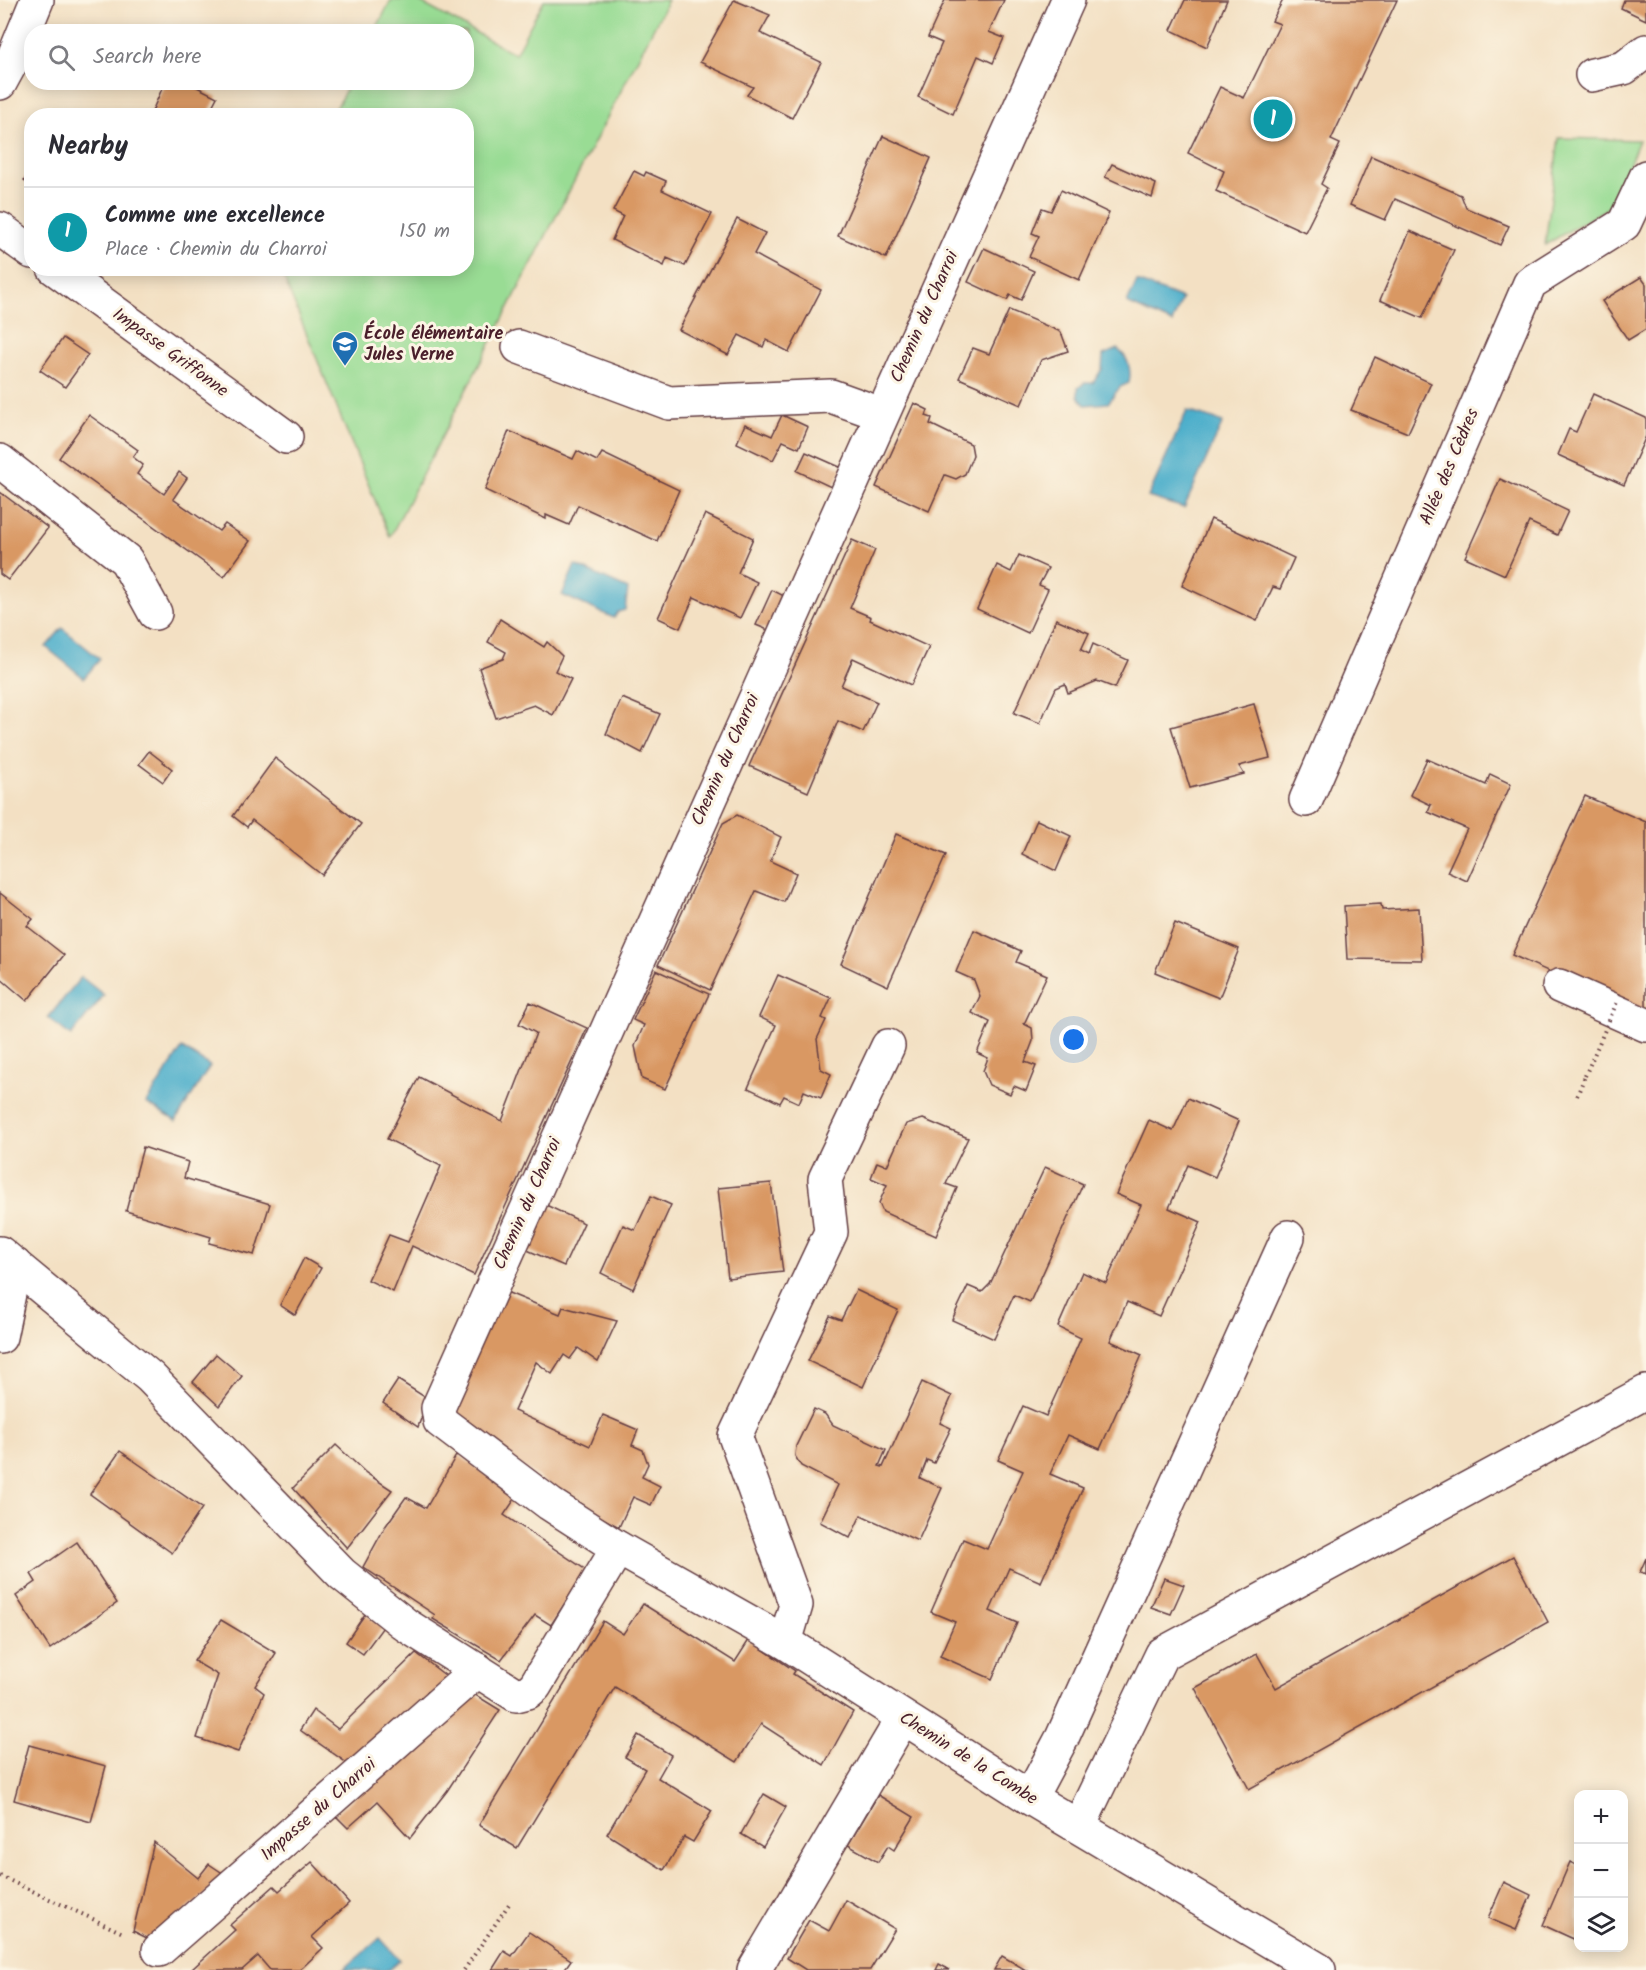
<!DOCTYPE html>
<meta charset="utf-8">
<style>
:root{--surface:#fff;--page:#f2f2f3;--text:#2b2b33;--muted:#7c7c81;--line:#e1e1e2;--accent:#0b8043}
body{margin:0;font-family:Kalam,sans-serif;background:var(--page);color:var(--text)}
.controls{position:absolute;right:18px;bottom:18px;display:grid;overflow:hidden;border-radius:12px;box-shadow:0 3px 15px #0003}
.controls button{width:54px;height:54px;display:grid;place-items:center;padding:0;border:0;border-bottom:2px solid var(--line);background:var(--surface);color:var(--text);font:30px sans-serif}
.you{position:absolute;left:1074px;top:1040px;width:21px;height:21px;margin:-15px;border:4px solid #fff;border-radius:50%;background:#1a73e8;box-shadow:0 0 0 9px #1a73e833}
.badge{display:grid;place-items:center;width:39px;height:39px;border-radius:50%;background:var(--accent);color:#fff;font-size:20px;font-weight:700}
.pin{position:absolute;translate:-50% -50%;border:3px solid #fff;box-shadow:0 2px 6px #0006}
.list{margin:0;padding:0;list-style:none}
h2{display:flex;justify-content:space-between;align-items:center;height:78px;margin:0;padding:0 24px;font-size:26px}
h2 small{font-size:20px;font-weight:400;color:var(--muted)}
.list li{display:grid;grid-template-columns:39px 1fr auto;gap:18px;align-items:center;box-sizing:border-box;height:90px;padding:0 24px;border-top:2px solid var(--line)}
.list b{display:block;font-size:22px;white-space:nowrap}
.list p{margin:0;font-size:20px;white-space:nowrap;color:var(--muted)}
.list em{font-size:20px;font-style:normal;color:var(--muted)}
.icon{flex:none;width:33px;height:33px;fill:none;stroke:currentColor;stroke-width:2;stroke-linecap:round;stroke-linejoin:round}
.map{position:relative;flex:none;width:1646px;height:1970px;overflow:hidden}
.search{position:absolute;background:var(--surface);box-shadow:0 3px 15px #0003;left:24px;top:24px;width:450px;height:66px;display:flex;align-items:center;gap:15px;box-sizing:border-box;padding:0 21px;border-radius:24px;color:var(--muted);font-size:22px}
.panel{position:absolute;background:var(--surface);box-shadow:0 3px 15px #0003;left:24px;top:108px;width:450px;height:168px;border-radius:24px}
.map>svg:first-child{display:block}
.green{fill:#99dc94;stroke:#727e60;stroke-width:1.5}
.water{fill:#4caecb;stroke:#4b667b;stroke-width:1.5}
.building{fill:#d99863}
.lines{fill:none;stroke-linecap:round;stroke-linejoin:round}
.minor-casing{stroke:#633c42;stroke-width:36}
.path{stroke:#633c42;stroke-width:4;stroke-dasharray:1.5 4.5;stroke-linecap:butt}
.minor{stroke:#fff;stroke-width:33}
.path-bridge{stroke:#633c42;stroke-width:4;stroke-dasharray:1.5 4.5;stroke-linecap:butt}
.labels{text-anchor:middle;dominant-baseline:central;stroke-width:6;stroke-linejoin:round;paint-order:stroke}
.street-label{font-size:18px;fill:#4a1f2b;stroke:#fcf5e5}
.poi-label{font-size:18px;font-weight:bold;fill:#4a1f2b;stroke:#fcf5e5;text-anchor:start}
</style>
<div class="map">
<svg width="1646" height="1970" viewBox="0 0 1646 1970">
<rect width="100%" height="100%" fill="#fcf5e5"/>
<filter id="ink" filterUnits="userSpaceOnUse"><feTurbulence type="fractalNoise" baseFrequency=".0167" numOctaves="2"/><feDisplacementMap in="SourceGraphic" scale="12" xChannelSelector="R" yChannelSelector="G"/><feConvolveMatrix kernelMatrix="1 2 1 2 8 2 1 2 1" color-interpolation-filters="sRGB"/></filter>
<filter id="wash" filterUnits="userSpaceOnUse"><feTurbulence type="fractalNoise" baseFrequency=".008" numOctaves="4" result="noise"/><feDisplacementMap in="SourceGraphic" scale="24" xChannelSelector="R" yChannelSelector="G"/><feGaussianBlur stdDeviation="1.35" result="paint"/><feColorMatrix in="noise" values="0 0 0 0 0 0 0 0 0 0 0 0 0 0 0 0 0 1.4 0 .05"/><feComposite in="paint" operator="in"/></filter>
<g filter="url(#wash)">
<rect width="100%" height="100%" fill="#f3e0c3"/>
<g class="green">
<path d="M391,0H416L515,54L544,0H668L390,537L280,269L466,268V116L333,115L349,83L466,82V32L375,31Z"/>
<path d="M1559,138L1639,140L1613,205L1545,245Z"/>
</g>
<g class="water">
<path d="M1137,281L1182,299L1172,323L1127,303Z"/>
<path d="M1117,349C1128,356 1132,370 1129,383L1120,387L1108,403L1085,405L1078,396V388L1084,383H1093L1102,369L1103,355Z"/>
<path d="M1187,411L1223,422L1184,508L1148,497Z"/>
<path d="M575,565L628,589L625,610L618,612L614,618L562,595Z"/>
<path d="M62,628L100,659L84,678L46,647Z"/>
<path d="M81,977L104,995L71,1036L48,1018Z"/>
<path d="M182,1048L210,1066L176,1121L146,1103Z"/>
<path d="M380,1938L400,1960L388,1970H343Z"/>
</g>
<g id="blocks">
<g class="building">
<path d="M734,0L770,15L760,33L821,62L792,118L747,95L753,87L700,62Z"/>
<path d="M945,0H1004L989,32L1004,38L993,63L978,56L953,114L918,97L942,43L928,37Z"/>
<path d="M1185,0H1227L1207,47L1171,30Z"/>
<path d="M1283,0H1397L1331,140L1340,144L1321,184L1327,188L1305,232L1216,191L1224,171L1188,153L1220,87L1244,98L1280,24L1272,21Z"/>
<path d="M1624,0H1646V20L1621,8Z"/>
<path d="M165,82H187L217,97L207,116H150Z"/>
<path d="M883,136L931,158L886,258L838,236Z"/>
<path d="M1371,156L1461,195L1466,208L1509,226L1500,245L1395,199L1385,220L1350,205Z"/>
<path d="M1112,164L1156,184L1152,198L1105,177Z"/>
<path d="M32,167V186L24,181Z"/>
<path d="M634,171L644,176L646,172L666,181L662,190L712,214L685,266L667,258L664,266L612,240L623,216L613,211Z"/>
<path d="M1061,190L1109,213L1079,280L1029,257L1039,236L1032,233L1042,208L1051,211Z"/>
<path d="M737,219L765,233L754,254L821,290L789,352L766,340L763,347L739,335L728,355L679,330Z"/>
<path d="M1410,231L1454,250L1422,318L1380,300Z"/>
<path d="M984,248L1034,271L1021,300L1010,295L1007,300L968,282Z"/>
<path d="M1641,277L1646,284V329L1628,340L1602,301Z"/>
<path d="M1009,310L1061,332L1068,351L1041,360L1021,405L959,378L973,348L989,354Z"/>
<path d="M63,338L88,355L65,387L40,370Z"/>
<path d="M1375,357L1431,383L1408,433L1351,410Z"/>
<path d="M1593,394L1646,418V436L1624,485L1558,455L1569,429L1576,432Z"/>
<path d="M914,403L928,410L926,416L932,418L930,424L971,444L973,455L965,474L956,479L945,475L929,511L876,487Z"/>
<path d="M89,415L138,450L133,457L143,465L137,474L164,494L179,472L187,478L173,499L219,531L225,524L250,541L224,577L59,458Z"/>
<path d="M782,415L808,427L799,448L783,441L773,460L737,443L745,424L772,436Z"/>
<path d="M509,431L573,459L577,451L597,461L602,453L679,490L657,541L578,505L569,525L546,515V519L485,490Z"/>
<path d="M806,452L842,468L833,488L797,471Z"/>
<path d="M1500,479L1568,511L1557,535L1529,522L1505,575L1465,557Z"/>
<path d="M0,492L48,528L8,580L0,574Z"/>
<path d="M705,514L753,538L738,573L757,582L740,618L694,597L680,628L658,618Z"/>
<path d="M1211,519L1294,558L1280,589L1273,587L1257,621L1182,586Z"/>
<path d="M852,540L875,550L850,608L871,617L870,620L929,647L911,685L853,658L841,686L877,702L863,732L838,721L808,792L749,766Z"/>
<path d="M1019,555L1048,568L1039,585L1048,589L1028,633L977,609L997,565L1011,572Z"/>
<path d="M772,590L784,596L768,630L756,625Z"/>
<path d="M500,619L544,647L547,642L562,656L555,671L571,679L553,715L534,705L496,718L479,668L503,659L506,652L488,642Z"/>
<path d="M1056,619L1089,633L1081,650L1089,654L1093,644L1128,660L1115,688L1097,681L1068,693L1065,684L1056,688L1040,723L1014,713Z"/>
<path d="M622,698L660,714L642,753L606,734Z"/>
<path d="M1254,704L1270,758L1239,766L1244,774L1190,788L1171,727Z"/>
<path d="M149,751L172,769L163,782L139,764Z"/>
<path d="M275,758L361,824L322,875L252,820L247,827L233,816Z"/>
<path d="M1427,759L1486,785L1490,774L1511,784L1467,881L1447,872L1467,829L1428,812L1431,805L1410,795Z"/>
<path d="M1585,796L1646,822V1015L1512,955Z"/>
<path d="M737,815L781,837L770,861L796,873L784,902L756,891L710,990L658,965L723,823Z"/>
<path d="M1037,820L1071,836L1056,871L1022,854Z"/>
<path d="M896,834L946,855L888,986L841,964Z"/>
<path d="M0,893L33,919L27,926L64,955L27,1001L0,978Z"/>
<path d="M1381,904L1382,910L1419,908L1422,960L1347,959L1344,906Z"/>
<path d="M1175,923L1239,949L1219,998L1155,972Z"/>
<path d="M974,930L1021,951L1016,962L1047,975L1024,1024L1032,1028L1033,1041L1025,1062L1036,1066L1026,1091L1014,1086L1010,1094L989,1085L983,1071L988,1058L977,1053L990,1022L972,1013L980,996L974,980L956,972Z"/>
<path d="M656,970L709,994L665,1089L642,1079L635,1046L644,1025L633,1020Z"/>
<path d="M778,975L831,998L822,1018L826,1020L817,1039L821,1069L831,1074L821,1098L804,1091L799,1103L784,1096L780,1103L748,1088L776,1025L759,1017Z"/>
<path d="M530,1002L587,1028L474,1275L412,1246L393,1292L368,1280L389,1235L408,1242L441,1166L387,1139L419,1077L502,1121L536,1033L519,1024Z"/>
<path d="M1188,1098L1239,1121L1215,1177L1188,1165L1169,1208L1201,1222L1159,1316L1127,1302L1110,1341L1142,1355L1100,1449L1068,1435L1050,1474L1083,1488L1041,1582L1009,1568L990,1611L1017,1623L992,1679L940,1656L955,1622L931,1612L963,1539L987,1549L1023,1471L998,1460L1023,1406L1046,1416L1063,1379L1081,1338L1058,1327L1082,1272L1106,1283L1122,1247L1141,1205L1116,1194L1149,1120L1173,1131Z"/>
<path d="M923,1119L968,1138L946,1184L957,1188L936,1236L883,1212L879,1203L887,1185L871,1178L877,1162L887,1166L906,1124Z"/>
<path d="M143,1147L188,1162L184,1178L270,1204L254,1255L209,1243L211,1237L126,1211Z"/>
<path d="M1045,1167L1083,1184L1030,1302L1014,1295L994,1339L952,1320L968,1286L982,1292L990,1284Z"/>
<path d="M771,1183L783,1272L728,1278L718,1188Z"/>
<path d="M651,1196L671,1205L633,1289L601,1273L623,1225L635,1230Z"/>
<path d="M546,1205L584,1223L564,1266L525,1249Z"/>
<path d="M304,1258L321,1268L295,1315L280,1305Z"/>
<path d="M499,1289L560,1314L563,1307L617,1321L598,1362L578,1348L570,1359L564,1355L552,1374L536,1362L514,1411L590,1446L603,1415L638,1430L632,1445L643,1450L648,1464L642,1477L660,1486L651,1505L633,1497L619,1527L580,1506L457,1421L454,1403Z"/>
<path d="M856,1290L898,1310L863,1387L808,1361L830,1316L841,1320Z"/>
<path d="M216,1354L242,1376L219,1406L193,1382Z"/>
<path d="M398,1380L428,1399L418,1427L383,1403Z"/>
<path d="M922,1382L952,1396L940,1423L951,1428L934,1463L927,1460L920,1478L942,1488L918,1541L861,1515L850,1538L820,1522L838,1485L801,1466L795,1456L796,1446L814,1409L825,1414L833,1425L886,1450L879,1466L883,1467Z"/>
<path d="M336,1445L366,1473L392,1490L347,1548L293,1488Z"/>
<path d="M120,1451L202,1508L172,1553L90,1494Z"/>
<path d="M457,1454L517,1496L504,1515L586,1570L551,1625L535,1615L501,1660L433,1619L435,1615L363,1567L385,1527L406,1497L426,1508Z"/>
<path d="M77,1542L117,1603L50,1649L16,1596L36,1582L31,1574Z"/>
<path d="M1513,1556L1548,1622L1249,1789L1195,1688L1257,1654L1276,1688Z"/>
<path d="M1646,1558V1574L1640,1572Z"/>
<path d="M1164,1578L1184,1585L1171,1614L1151,1607Z"/>
<path d="M643,1604L735,1662L749,1640L795,1671L793,1674L853,1712L824,1765L761,1724L737,1762L615,1687L517,1848L479,1825L603,1621L623,1634Z"/>
<path d="M365,1614L383,1627L363,1654L346,1642Z"/>
<path d="M221,1620L276,1653L255,1686L264,1693L238,1752L197,1738L218,1675L194,1661Z"/>
<path d="M416,1653L454,1682L357,1770L300,1730L313,1710L338,1729Z"/>
<path d="M469,1691L500,1710L447,1791L410,1838L377,1802L348,1828L335,1815Z"/>
<path d="M638,1735L671,1755L658,1778L712,1811L693,1842L684,1837L664,1870L607,1834L645,1769L625,1757Z"/>
<path d="M29,1745L106,1766L91,1822L14,1800Z"/>
<path d="M764,1794L786,1807L763,1847L741,1834Z"/>
<path d="M878,1795L914,1817L894,1850L888,1846L878,1862L848,1845Z"/>
<path d="M154,1842L198,1878L209,1864L227,1876L151,1940L133,1931Z"/>
<path d="M312,1862L349,1903L312,1937L323,1948L303,1967L299,1970H270L258,1956L242,1970H191L235,1930L230,1925L274,1886L279,1891Z"/>
<path d="M1570,1862L1578,1866V1941L1543,1925Z"/>
<path d="M1504,1882L1531,1895L1516,1930L1488,1918Z"/>
<path d="M846,1900L895,1929L870,1970H806L787,1958L809,1920L829,1931Z"/>
<path d="M529,1932L571,1960L564,1970H492L504,1951L512,1956Z"/>
<path d="M1002,1956L1026,1970H994Z"/>
<path d="M939,1964L950,1970H936Z"/>
</g>
</g>
</g>
<g filter="url(#ink)">
<use href="#blocks" fill-opacity="0" stroke="#633c42" stroke-width="1.5"/>
<g class="lines">
<g class="minor-casing">
<g id="minor">
<path d="M1592,75L1624,68L1646,51"/>
<path d="M0,83L12,61L37,0"/>
<path d="M0,229L32,252"/>
<path d="M54,268L286,437"/>
<path d="M519,347L669,403L831,396L881,414"/>
<path d="M0,461L126,560L155,613"/>
<path d="M1306,800L1530,283L1624,224L1646,177"/>
<path d="M1559,986L1646,1025"/>
<path d="M0,1253L150,1377L342,1574L406,1625L516,1695L528,1692L535,1686L618,1548L550,1504L440,1421L438,1408L1068,0"/>
<path d="M0,1337L15,1265"/>
<path d="M618,1548L785,1642L1030,1798L1319,1970"/>
<path d="M785,1642L796,1605L735,1436L831,1232L825,1179L888,1046"/>
<path d="M1030,1798L1062,1738L1288,1237"/>
<path d="M1079,1826L1162,1654L1646,1392"/>
<path d="M159,1950L478,1670"/>
<path d="M754,1970L903,1718"/>
</g>
</g>
<g class="path">
<path d="M1577,1096L1585,1076"/>
<path d="M0,1876L125,1934"/>
<path d="M464,1970L509,1904"/>
</g>
<use href="#minor" class="minor"/>
<path class="path-bridge" d="M1585,1076L1617,1002"/>
</g>
</g>
<defs>
<g id="school-pin" transform="scale(1.35)"><path d="M0 17L-7.5 6A9.5 9.5 0 1 1 7.5 6Z" fill="#1f6fb2" stroke="#fcf5e5"/><path d="M0-5L7-2L0 1L-7-2ZM-4 1L0 2.5L4 1V4Q0 6-4 4Z" fill="#fff"/></g>
</defs>
<g fill-rule="evenodd">
<use href="#school-pin" x="345" y="344"/>
</g>
<g class="labels">
<g class="street-label">
<text transform="translate(925 317) rotate(-66)">Chemin du Charroi</text>
<text transform="translate(170 353) rotate(36)">Impasse Griffonne</text>
<text transform="translate(1450 467) rotate(-67)">Allée des Cèdres</text>
<text transform="translate(726 760) rotate(-66)">Chemin du Charroi</text>
<text transform="translate(528 1204) rotate(-66)">Chemin du Charroi</text>
<text transform="translate(968 1759) rotate(32)">Chemin de la Combe</text>
<text transform="translate(319 1810) rotate(-41)">Impasse du Charroi</text>
</g>
<g class="poi-label">
<text x="364" y="334">École élémentaire<tspan x="364" dy="21">Jules Verne</tspan></text>
</g>
</g>
</svg>
<div class="controls">
<button>+</button>
<button>−</button>
<button><svg class="icon" aria-label="layers" viewBox="0 0 24 24"><path d="M12 4l9 5-9 5-9-5zM3 14l9 5 9-5"/></svg></button>
</div>
<div class="you"></div>
<div class="pin badge" style="left:1273px;top:119px;background:#0f9aa8">1</div>
<div class="search"><svg class="icon" aria-label="search" viewBox="0 0 24 24"><circle cx="10" cy="10" r="6"/><path d="M15 15l6 6"/></svg>Search here</div>
<section class="panel">
<h2>Nearby<small></small></h2>
<ul class="list">
<li><span class="badge" style="background:#0f9aa8">1</span><div><b>Comme une excellence</b><p>Place · Chemin du Charroi</p></div><em>150 m</em></li>
</ul>
</section>
</div>
